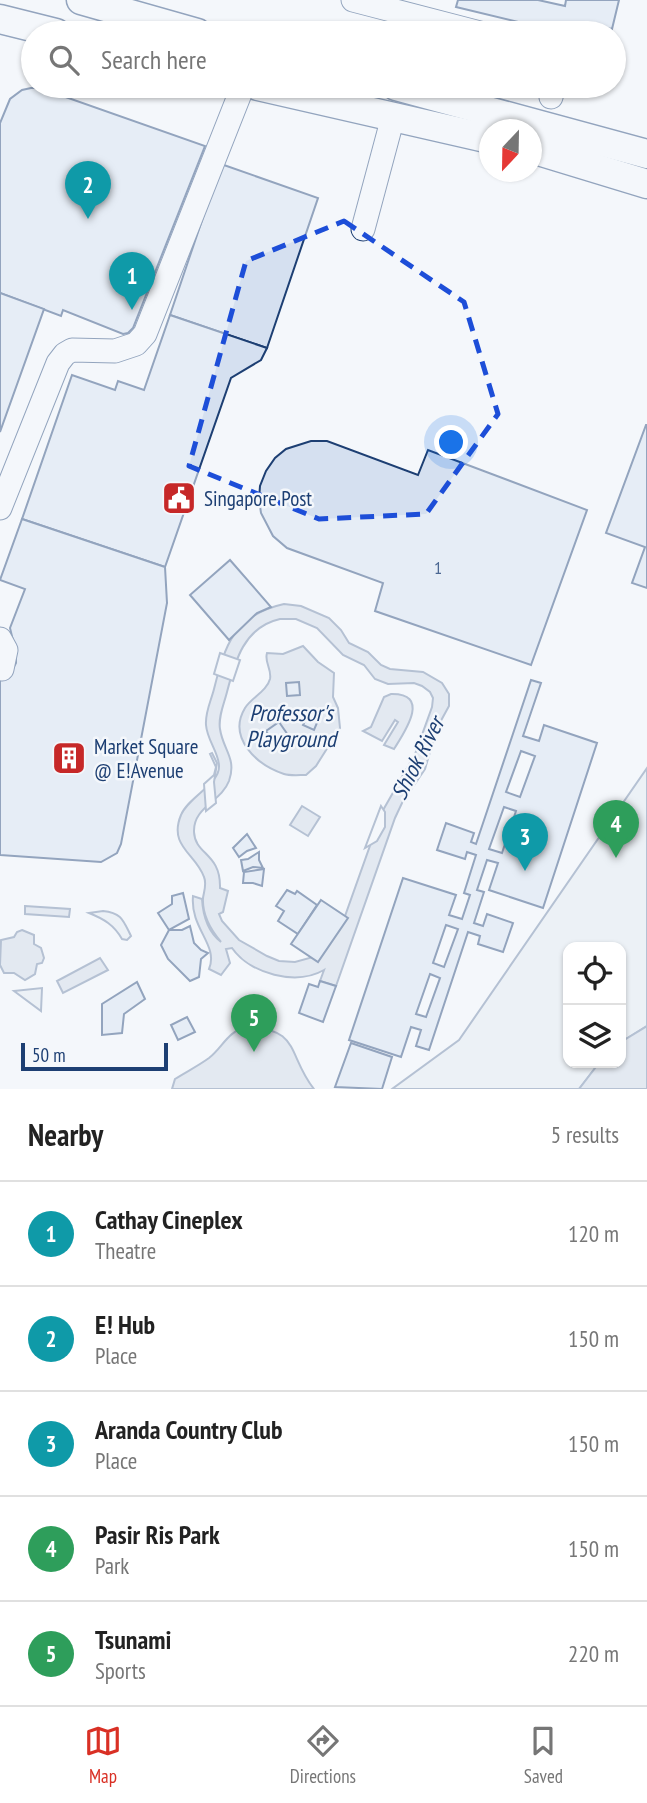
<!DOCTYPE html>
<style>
:root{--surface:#fff;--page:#f6f6f6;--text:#222;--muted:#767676;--line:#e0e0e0;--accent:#d93025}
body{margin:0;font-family:"PT Sans Narrow",sans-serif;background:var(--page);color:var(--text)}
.controls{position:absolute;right:21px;bottom:21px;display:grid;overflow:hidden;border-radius:14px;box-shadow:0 2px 5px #0004}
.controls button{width:63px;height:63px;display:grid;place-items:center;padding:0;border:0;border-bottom:2px solid var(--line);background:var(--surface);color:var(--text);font:35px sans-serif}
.compass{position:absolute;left:479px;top:119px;width:63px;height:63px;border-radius:50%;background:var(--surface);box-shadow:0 2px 5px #0004;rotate:202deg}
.scale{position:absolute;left:21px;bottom:18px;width:147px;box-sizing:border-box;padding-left:7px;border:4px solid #1d3f73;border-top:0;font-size:19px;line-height:24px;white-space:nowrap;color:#1d3f73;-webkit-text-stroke:5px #f4f7fb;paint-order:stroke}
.you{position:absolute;left:452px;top:443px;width:24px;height:24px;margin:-18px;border:5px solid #fff;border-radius:50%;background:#1a73e8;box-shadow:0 0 0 10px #1a73e833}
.badge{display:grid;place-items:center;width:46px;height:46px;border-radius:50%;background:var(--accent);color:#fff;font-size:23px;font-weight:700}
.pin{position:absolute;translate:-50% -58px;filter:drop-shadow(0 2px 4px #0008)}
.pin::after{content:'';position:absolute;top:37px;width:24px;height:21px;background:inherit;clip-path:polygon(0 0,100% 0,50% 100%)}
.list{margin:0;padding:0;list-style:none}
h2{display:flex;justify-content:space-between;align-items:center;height:91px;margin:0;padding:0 28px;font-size:30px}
h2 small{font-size:23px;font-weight:400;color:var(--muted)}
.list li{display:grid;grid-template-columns:46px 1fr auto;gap:21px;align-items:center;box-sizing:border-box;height:105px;padding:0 28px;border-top:2px solid var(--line)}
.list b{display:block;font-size:26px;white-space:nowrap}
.list p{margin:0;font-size:23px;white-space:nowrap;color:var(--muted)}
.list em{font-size:23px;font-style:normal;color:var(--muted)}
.icon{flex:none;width:38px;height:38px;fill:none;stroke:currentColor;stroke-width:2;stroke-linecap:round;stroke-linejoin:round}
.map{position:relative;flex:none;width:647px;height:1089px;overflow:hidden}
.search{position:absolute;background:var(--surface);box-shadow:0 2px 5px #0004;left:21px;right:21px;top:21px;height:77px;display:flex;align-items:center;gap:18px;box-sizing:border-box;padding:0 24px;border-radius:38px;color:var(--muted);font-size:26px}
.sheet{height:616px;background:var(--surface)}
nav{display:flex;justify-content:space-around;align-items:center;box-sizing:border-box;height:98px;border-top:2px solid var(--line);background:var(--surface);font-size:19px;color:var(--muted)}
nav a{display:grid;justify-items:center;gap:4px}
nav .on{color:var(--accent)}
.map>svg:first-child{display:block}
.green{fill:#e3e9f0;stroke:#687fa3;stroke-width:2}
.water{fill:#cfd7e4;stroke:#687fa3;stroke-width:2;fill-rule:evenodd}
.pier{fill:#f4f7fb;stroke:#687fa3;stroke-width:2}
.building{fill:#d5e0f0;stroke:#1d3f73;stroke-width:2;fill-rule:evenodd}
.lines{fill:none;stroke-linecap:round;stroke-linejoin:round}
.minor-casing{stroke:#1d3f73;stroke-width:25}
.major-casing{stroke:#1d3f73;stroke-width:31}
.minor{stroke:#f4f7fb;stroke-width:23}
.major{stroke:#f4f7fb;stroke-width:28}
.marked{fill:none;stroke:#1d4ed8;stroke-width:5;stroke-dasharray:14 9;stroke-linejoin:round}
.labels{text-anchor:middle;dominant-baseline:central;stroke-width:5;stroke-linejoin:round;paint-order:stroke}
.number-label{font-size:18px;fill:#4b6792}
.poi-label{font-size:21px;fill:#1d3f73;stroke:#f4f7fb;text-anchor:start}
.water-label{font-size:23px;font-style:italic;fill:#1d3f73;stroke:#f4f7fb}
</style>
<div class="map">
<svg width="647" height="1089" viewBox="0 0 647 1089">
<rect width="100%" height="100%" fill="#f4f7fb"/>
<g class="green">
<path d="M647,768V1026L621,1042V947H568V1063H599L579,1089H392L459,1040Z"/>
<path d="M103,911C122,913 123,920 131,936L127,940L122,939C114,925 104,919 89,913Z"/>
<path d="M42,988L41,1011L14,991Z"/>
</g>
<g class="water">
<path d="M284,604L301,606L329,618L341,630L349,643L368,652L381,665L390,669L423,672L442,683L449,694V706L437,728L425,769L402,803L395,818L336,986L320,981L324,970C296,986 250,974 232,948L226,949L230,963L221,975L209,969C219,945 190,929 193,896L202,899C203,916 208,932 221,942C210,929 202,915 203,898C204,891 207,884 204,877C196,854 168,846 181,815C188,797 220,784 219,766C219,753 207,740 206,725C205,712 211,701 214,689C225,645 234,615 284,604ZM280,619H296L317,628L343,655L364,665L375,679L388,684L414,683L422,686L430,692L433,698L432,707L415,754L382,812L345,916L317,956L295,962L279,961L267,956L239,940L222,921L219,914L223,912L228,891L220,888C221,853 195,855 194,832C193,807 221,802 229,781C237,758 223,750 220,729C218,717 224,704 227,692C235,661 244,627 280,619Z"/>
<path d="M303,646L318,662L334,673L333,697L338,708L340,728L316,766L306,775C299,775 290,776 284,774C257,765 227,738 245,708C251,698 267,691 270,679C272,669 264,662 267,653L283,654Z"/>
<path d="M391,694C432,693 404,733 394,749L384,745L398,722L395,720L382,741L363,731L371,727L384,697Z"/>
<path d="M302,806L320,817L308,836L290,825Z"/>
<path d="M25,906L70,909L69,917L25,914Z"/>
<path d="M22,930L34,935V944L41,948L44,958L42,963L37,964L35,974L25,980L14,973H4L0,965L1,940L14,937L17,932Z"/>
<path d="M100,958L108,970L63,993L57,981Z"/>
<path d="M647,1026V1089H579L599,1063H621V1042Z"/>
<path d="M246,1027C301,1028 287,1055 314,1089H172L175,1079C186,1072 198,1066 209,1058C223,1047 227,1032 246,1027Z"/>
</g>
<g class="pier">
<path d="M220,653L240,660L233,681L214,674Z"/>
<path d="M212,753L217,763L214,782L216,803L206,811L204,784L214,775L216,767L210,754Z"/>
<path d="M381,806L385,812V827L377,841L365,848Z"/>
</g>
<g class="building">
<path d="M458,0H538L565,6L566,0H619L612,29L602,27L600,33H564L456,7Z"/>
<path d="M31,88H40L205,146L133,328L128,333L123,334L63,310L61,316L0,293V123L10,99L22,90Z"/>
<path d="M221,164L318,198L267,348L170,315Z"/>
<path d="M0,293L44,309L0,432Z"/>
<path d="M170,315L267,348L261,360L231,378L165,567L22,519L72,375L115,390L118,381L144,390Z"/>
<path d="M646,425H647V588L632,583L645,547L606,533Z"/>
<path d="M311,441H327L418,475L428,450L587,510L531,665L375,611L383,583L287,548L273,536L261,513L259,499L260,486L266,471L275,458L286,449Z"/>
<path d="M22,519L165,567L167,603L121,844L117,853L101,862L0,855V668L11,672L16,663V653L10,628L25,589L0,580Z"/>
<path d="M230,560L271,607L257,613L229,640L190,595Z"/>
<path d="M531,680L541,683L523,736L539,741L544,725L597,743L543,908L489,890L498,863L487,860L477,890L484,892L474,923L483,926L487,914L513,923L503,952L478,944L480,936L468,932L429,1050L416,1046L421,1030L411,1027L401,1057L349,1040L403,878L456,895L449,915L462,919L470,895L464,893L476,855L467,852L465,859L437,850L446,823L474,833L471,842L476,844ZM521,751L535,756L520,797L506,792ZM504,807L516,811L502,853L489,849ZM446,925L458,929L444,967L433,963ZM430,974L440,978L426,1017L416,1014Z"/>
<path d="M299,682L300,695L287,696L286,683Z"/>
<path d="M308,714L319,718L314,730L303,725Z"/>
<path d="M279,722L288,735L275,744L266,731Z"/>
<path d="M247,834L256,848L247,851L239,857L233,848Z"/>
<path d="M259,852V860L263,868L253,867L243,871L241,860L248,859Z"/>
<path d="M264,869L262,886L253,883H243L244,872Z"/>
<path d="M287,890L295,894L297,891L317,905L298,934L278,921L284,911L276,906Z"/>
<path d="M183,893L189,919L169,930L158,913L172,904V896Z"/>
<path d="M321,900L348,918L318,962L291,944Z"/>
<path d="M190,926L194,943L201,950L208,953L201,959L199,977L190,981L168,959L161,945L169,930H182Z"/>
<path d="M320,981L336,986L323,1022L299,1013L309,984L318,987Z"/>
<path d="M137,982L145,999L124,1014L122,1033L102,1035V1004Z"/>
<path d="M187,1017L195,1032L178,1040L171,1025Z"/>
<path d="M351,1043L392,1057L382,1089L335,1087Z"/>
</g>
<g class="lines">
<g class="minor-casing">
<g id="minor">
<path d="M353,0L480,33"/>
<path d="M551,97L554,86"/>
<path d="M363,229L393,117"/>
<path d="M0,508L58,363L65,354L72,350L115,351L136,344L145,334L243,86"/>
<path d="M0,639L6,650L2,669"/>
</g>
</g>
<g class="major-casing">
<g id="major">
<path d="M81,0L197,33"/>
<path d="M0,19L56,33"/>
<path d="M258,86L490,139"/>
<path d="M396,86L647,154"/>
<path d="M532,149L647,184"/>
</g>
</g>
<use href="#minor" class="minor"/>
<use href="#major" class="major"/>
</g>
<path d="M0 0H647V1089H0ZM344,221L464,302L498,414L426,514L319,519L189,466L246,261Z" fill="#f4f7fb" fill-opacity=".55" fill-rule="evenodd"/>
<path class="marked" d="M344,221L464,302L498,414L426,514L319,519L189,466L246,261Z"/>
<defs>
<g id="civic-square" transform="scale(1.75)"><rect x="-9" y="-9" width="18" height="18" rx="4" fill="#c62828" stroke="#f4f7fb"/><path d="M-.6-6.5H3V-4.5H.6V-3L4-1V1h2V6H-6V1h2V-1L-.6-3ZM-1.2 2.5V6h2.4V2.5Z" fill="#fff"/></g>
<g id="building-square" transform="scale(1.75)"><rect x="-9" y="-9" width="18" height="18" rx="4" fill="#c62828" stroke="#f4f7fb"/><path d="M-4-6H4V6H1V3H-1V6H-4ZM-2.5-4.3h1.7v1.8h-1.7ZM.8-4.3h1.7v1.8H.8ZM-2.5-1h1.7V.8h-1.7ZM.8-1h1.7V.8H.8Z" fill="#fff"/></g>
</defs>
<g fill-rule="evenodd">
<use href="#civic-square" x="179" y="498"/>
<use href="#building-square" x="69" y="758"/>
</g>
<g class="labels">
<g class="number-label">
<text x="438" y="567">1</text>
</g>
<g class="poi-label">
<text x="204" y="498">Singapore Post</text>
<text x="94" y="746">Market Square<tspan x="94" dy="24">@ E!Avenue</tspan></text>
</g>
<g class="water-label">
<text x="291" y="712">Professor's<tspan x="291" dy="26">Playground</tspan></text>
<text transform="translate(417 758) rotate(-63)">Shiok River</text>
</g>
</g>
</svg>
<div class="controls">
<button><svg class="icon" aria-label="locate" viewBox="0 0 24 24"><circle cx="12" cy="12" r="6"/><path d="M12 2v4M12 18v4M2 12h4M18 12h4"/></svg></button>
<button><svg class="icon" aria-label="layers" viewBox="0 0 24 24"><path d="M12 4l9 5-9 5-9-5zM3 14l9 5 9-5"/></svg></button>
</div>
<svg class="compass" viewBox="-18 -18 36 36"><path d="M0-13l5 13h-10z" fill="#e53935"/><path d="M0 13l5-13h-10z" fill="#767676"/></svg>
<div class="scale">50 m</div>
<div class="you"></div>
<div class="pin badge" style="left:132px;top:310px;background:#0f9aa8">1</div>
<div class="pin badge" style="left:88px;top:219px;background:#0f9aa8">2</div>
<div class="pin badge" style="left:525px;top:871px;background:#0f9aa8">3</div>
<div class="pin badge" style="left:616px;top:858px;background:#2e9e5b">4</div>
<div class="pin badge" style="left:254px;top:1052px;background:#2e9e5b">5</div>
<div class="search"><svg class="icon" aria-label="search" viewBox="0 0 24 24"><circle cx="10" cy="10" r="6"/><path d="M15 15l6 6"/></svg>Search here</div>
</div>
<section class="sheet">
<h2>Nearby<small>5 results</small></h2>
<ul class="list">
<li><span class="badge" style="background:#0f9aa8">1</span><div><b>Cathay Cineplex</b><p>Theatre</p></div><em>120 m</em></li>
<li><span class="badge" style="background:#0f9aa8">2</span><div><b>E! Hub</b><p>Place</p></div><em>150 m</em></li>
<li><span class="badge" style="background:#0f9aa8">3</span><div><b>Aranda Country Club</b><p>Place</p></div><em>150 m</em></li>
<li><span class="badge" style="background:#2e9e5b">4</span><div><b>Pasir Ris Park</b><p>Park</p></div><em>150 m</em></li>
<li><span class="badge" style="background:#2e9e5b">5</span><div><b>Tsunami</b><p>Sports</p></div><em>220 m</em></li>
</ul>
</section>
<nav>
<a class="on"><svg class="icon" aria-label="map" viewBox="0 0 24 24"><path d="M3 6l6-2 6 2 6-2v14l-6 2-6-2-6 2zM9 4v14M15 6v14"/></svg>Map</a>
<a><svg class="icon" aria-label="directions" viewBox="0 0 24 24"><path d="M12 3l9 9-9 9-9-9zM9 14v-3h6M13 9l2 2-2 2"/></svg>Directions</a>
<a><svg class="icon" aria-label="saved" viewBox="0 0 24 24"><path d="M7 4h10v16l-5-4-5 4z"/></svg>Saved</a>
</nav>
